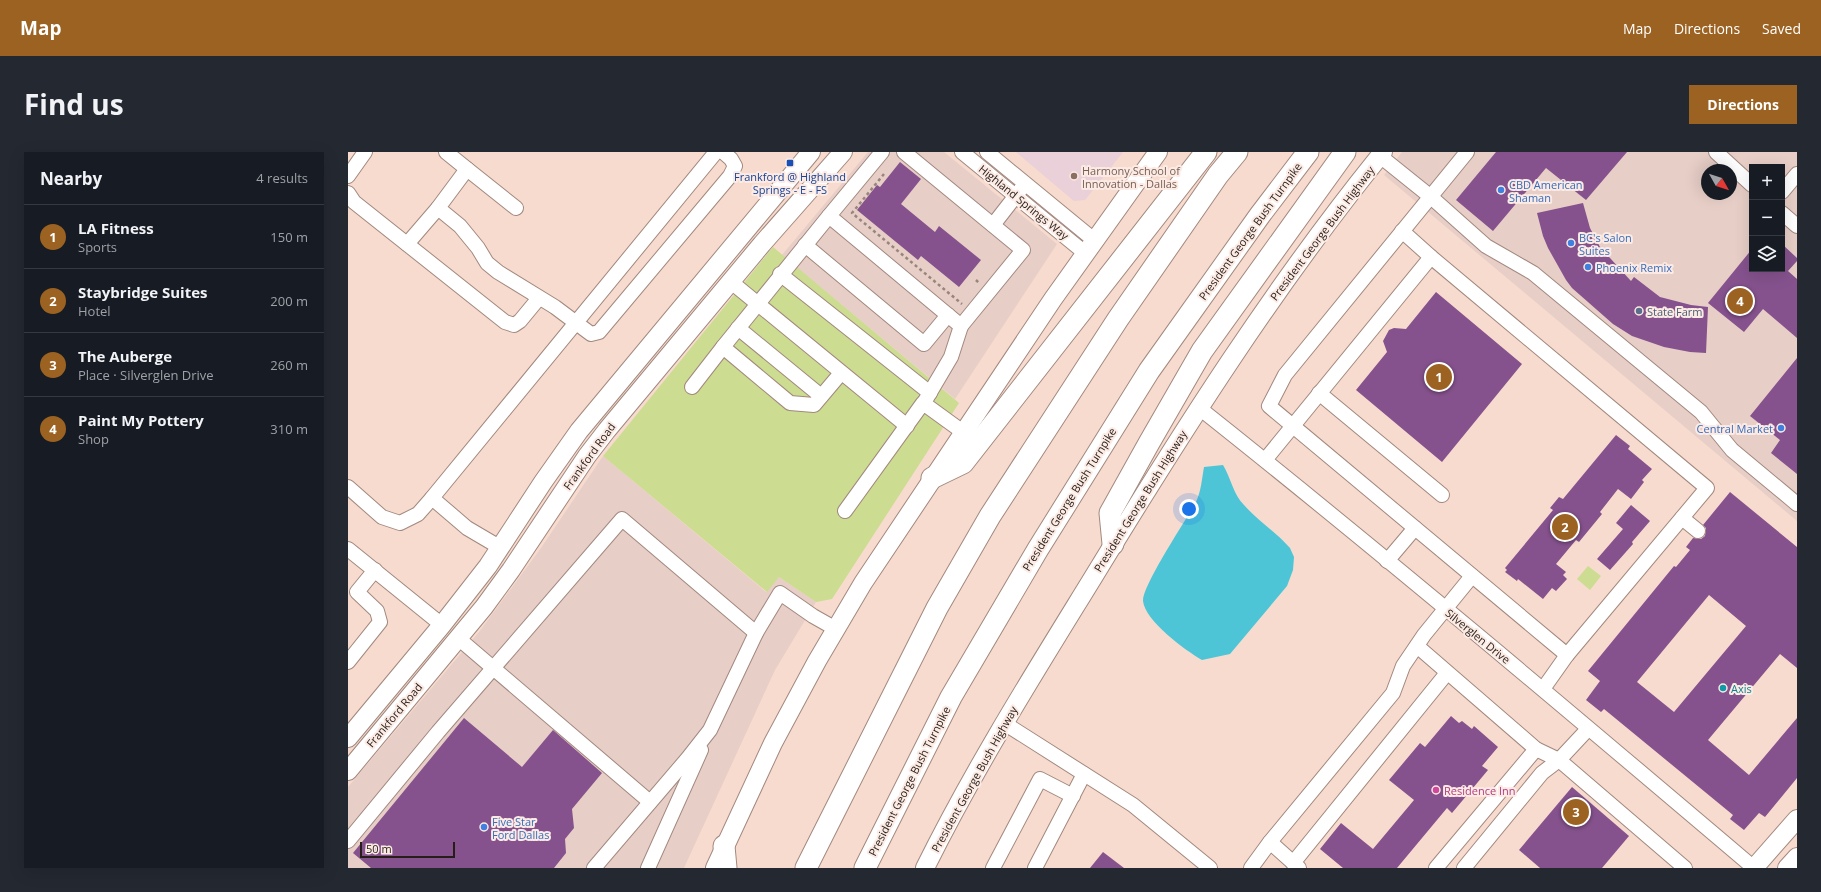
<!DOCTYPE html>
<meta charset="utf-8">
<style>
:root{--surface:#171b24;--page:#242831;--text:#f1f3f6;--muted:#9ea1a6;--line:#363941;--accent:#9c6222}
body{margin:0;font-family:"Open Sans",sans-serif;background:var(--page);color:var(--text)}
.controls{position:absolute;right:12px;top:12px;display:grid;overflow:hidden;border-radius:0px;box-shadow:0 4px 16px #0002}
.controls button{width:36px;height:36px;display:grid;place-items:center;padding:0;border:0;border-bottom:1px solid var(--line);background:var(--surface);color:var(--text);font:20px sans-serif}
.compass{position:absolute;left:1353px;top:12px;width:36px;height:36px;border-radius:50%;background:var(--surface);box-shadow:0 4px 16px #0002;rotate:129deg}
.scale{position:absolute;left:12px;bottom:10px;width:95px;box-sizing:border-box;padding-left:4px;border:2px solid #261d18;border-top:0;font-size:11px;line-height:14px;white-space:nowrap;color:#261d18;-webkit-text-stroke:3px #fcebe4;paint-order:stroke}
.you{position:absolute;left:841px;top:357px;width:14px;height:14px;margin:-10px;border:3px solid #fff;border-radius:50%;background:#1a73e8;box-shadow:0 0 0 6px #1a73e833}
.badge{display:grid;place-items:center;width:26px;height:26px;border-radius:50%;background:var(--accent);color:#fff;font-size:13px;font-weight:700}
.pin{position:absolute;translate:-50% -50%;border:2px solid #fff;box-shadow:0 1px 4px #0006}
.list{margin:0;padding:0;list-style:none}
h2{display:flex;justify-content:space-between;align-items:center;height:52px;margin:0;padding:0 16px;font-size:17px}
h2 small{font-size:13px;font-weight:400;color:var(--muted)}
.list li{display:grid;grid-template-columns:26px 1fr auto;gap:12px;align-items:center;box-sizing:border-box;height:64px;padding:0 16px;border-top:1px solid var(--line)}
.list b{display:block;font-size:15px;white-space:nowrap}
.list p{margin:0;font-size:13px;white-space:nowrap;color:var(--muted)}
.list em{font-size:13px;font-style:normal;color:var(--muted)}
.icon{flex:none;width:22px;height:22px;fill:none;stroke:currentColor;stroke-width:2;stroke-linecap:round;stroke-linejoin:round}
.map{position:relative;flex:none;width:1449px;height:716px;overflow:hidden;border-radius:0px}
header{display:flex;align-items:center;gap:24px;box-sizing:border-box;height:56px;padding:0 20px;background:var(--accent);color:#fff}
header strong{font-size:19px}
nav{display:flex;gap:22px;margin-inline-start:auto;font-size:14px}
.intro{display:flex;align-items:center;justify-content:space-between;box-sizing:border-box;height:96px;padding:0 24px}
h1{margin:0;font-size:28px}
.button{padding:10px 18px;border-radius:0px;background:var(--accent);color:#fff;font-size:14px;font-weight:700}
main{display:flex;gap:24px;padding:0 24px}
aside{flex:1;background:var(--surface);border-radius:0px;box-shadow:0 4px 16px #0002}
.map>svg:first-child{display:block}
.commercial{fill:#e7cec7;fill-rule:evenodd}
.education{fill:#e9d0d9}
.green{fill:#ccdc90}
.water{fill:#4dc5d6}
.building{fill:#85528d;fill-rule:evenodd}
.lines{fill:none;stroke-linecap:round;stroke-linejoin:round}
.minor-casing{stroke:#a2887e;stroke-width:16}
.major-casing{stroke:#a2887e;stroke-width:20}
.highway-casing{stroke:#a2887e;stroke-width:23}
.path{stroke:#98857c;stroke-width:2.5;stroke-dasharray:3 3;stroke-linecap:butt}
.minor{stroke:#fff;stroke-width:14}
.major{stroke:#fff;stroke-width:18}
.highway{stroke:#fff;stroke-width:21}
.transit-dot{fill:#1a4fb4;stroke:#fcebe4;stroke-width:1.5}
.education-dot{fill:#8d6e63;stroke:#fcebe4;stroke-width:1.5}
.shop-dot{fill:#3f7fe0;stroke:#fcebe4;stroke-width:1.5}
.service-dot{fill:#5c6f8a;stroke:#fcebe4;stroke-width:1.5}
.culture-dot{fill:#0f9aa8;stroke:#fcebe4;stroke-width:1.5}
.hotel-dot{fill:#d1479c;stroke:#fcebe4;stroke-width:1.5}
.labels{text-anchor:middle;dominant-baseline:central;stroke-width:4;stroke-linejoin:round;paint-order:stroke}
.education-label{font-size:11px;fill:#785e54;stroke:#fcebe4;text-anchor:start}
.transit-label{font-size:11px;fill:#164399;stroke:#fcebe4}
.shop-label{font-size:11px;fill:#366cbe;stroke:#fcebe4;text-anchor:start}
.street-label{font-size:11px;fill:#261d18;stroke:#fcebe4}
.service-label{font-size:11px;fill:#4e5e75;stroke:#fcebe4;text-anchor:start}
.culture-label{font-size:11px;fill:#0d838f;stroke:#fcebe4;text-anchor:start}
.hotel-label{font-size:11px;fill:#b23c85;stroke:#fcebe4;text-anchor:start}
</style>
<header>
<strong>Map</strong>
<nav><a>Map</a><a>Directions</a><a>Saved</a></nav>
</header>
<div class="intro"><h1>Find us</h1><a class="button">Directions</a></div>
<main>
<aside>
<h2>Nearby<small>4 results</small></h2>
<ul class="list">
<li><span class="badge">1</span><div><b>LA Fitness</b><p>Sports</p></div><em>150 m</em></li>
<li><span class="badge">2</span><div><b>Staybridge Suites</b><p>Hotel</p></div><em>200 m</em></li>
<li><span class="badge">3</span><div><b>The Auberge</b><p>Place · Silverglen Drive</p></div><em>260 m</em></li>
<li><span class="badge">4</span><div><b>Paint My Pottery</b><p>Shop</p></div><em>310 m</em></li>
</ul>
</aside>
<div class="map">
<svg width="1449" height="716" viewBox="0 0 1449 716">
<rect width="100%" height="100%" fill="#f7dbcf"/>
<g class="commercial">
<path d="M520,0H596L709,92L607,247L434,103Z"/>
<path d="M1054,0H1449V369L1036,23ZM1404,15H1434V117H1404ZM1359,18H1383V42H1359Z"/>
<path d="M255,304L418,440L431,425L468,450L427,518L336,716H0V635L131,480L193,396Z"/>
</g>
<path class="education" d="M668,0H775L737,48L726,49Z"/>
<g class="green">
<path d="M425,95L611,251L484,447L468,450L431,425L419,440L255,304Z"/>
<path d="M1240,414L1253,424L1242,438L1229,427Z"/>
</g>
<path class="water" d="M875,313C883,326 885,342 896,353C910,369 928,380 942,396L946,405L945,418L939,434L882,502L854,508C837,498 797,469 795,449C794,434 838,368 848,350C853,340 854,326 856,315Z"/>
<g class="building">
<path d="M1148,0H1279L1238,48L1198,16L1145,79L1108,48Z"/>
<path d="M552,10L573,27L553,52L587,80L591,74L633,108L611,135L573,104L570,108L509,58L529,33L532,35Z"/>
<path d="M1235,51L1242,76L1252,95L1283,129L1286,125L1312,145L1343,153L1360,155L1358,201L1342,200L1316,195L1284,184L1265,172L1224,136L1218,128L1200,96L1195,84L1189,61Z"/>
<path d="M1434,92L1449,106V109L1440,119L1449,127V186L1415,157L1396,180L1360,151L1404,97V117H1434Z"/>
<path d="M1088,140L1174,212L1094,310L1008,238L1039,200L1035,189L1041,178L1046,176L1058,177Z"/>
<path d="M1449,206V322L1423,301L1432,288L1402,264Z"/>
<path d="M1268,283L1282,294L1280,297L1304,317L1294,328L1296,330L1283,347L1270,337L1252,360L1254,362L1231,390L1228,388L1208,412L1218,420L1215,423L1219,427L1208,439L1204,436L1195,447L1170,427L1169,429L1157,420L1159,418L1157,416L1205,358L1202,356L1211,345L1215,347Z"/>
<path d="M1382,340L1449,395V516L1432,502L1360,588L1401,623L1449,566V626L1417,665L1411,661L1396,678L1382,667L1385,663L1256,557L1253,560L1238,548L1252,529L1240,519L1326,414L1328,415L1342,398L1338,395L1345,386L1353,387L1357,384L1358,376L1355,373ZM1361,443L1398,474L1326,560L1289,530Z"/>
<path d="M1283,353L1302,369L1284,390L1285,392L1262,418L1249,407L1275,377L1268,371Z"/>
<path d="M1103,564L1111,571L1114,569L1124,577L1126,574L1150,595L1134,614L1140,618L1104,661L1099,656L1049,716H995L972,697L993,671L1025,697L1066,648L1041,628L1072,591L1077,595Z"/>
<path d="M116,566L174,615L205,578L254,621L224,657L226,676L217,687L218,701L206,716H23L5,701Z"/>
<path d="M1224,635L1281,684L1254,716H1192L1171,698Z"/>
<path d="M755,700L776,716H742Z"/>
</g>
<g class="lines">
<g class="minor-casing">
<g id="minor">
<path d="M98,0L119,17L90,56L112,74L130,96L139,111L150,120L207,155L243,182L251,180L382,24L387,14L383,7L375,0"/>
<path d="M534,0L481,64L613,174L675,98L556,0"/>
<path d="M614,0L737,101"/>
<path d="M639,0L746,88"/>
<path d="M1119,0L937,223L921,254L1219,503"/>
<path d="M1368,0L1404,33"/>
<path d="M1032,4L1083,45L1138,94L1185,121L1353,260L1384,298L1449,352"/>
<path d="M119,17L168,56"/>
<path d="M0,24L17,0"/>
<path d="M1434,40L1449,22"/>
<path d="M0,41L6,50L157,170L166,173L172,169L191,146"/>
<path d="M1434,61L1449,74"/>
<path d="M481,64L375,195L442,251L466,253L493,221"/>
<path d="M645,73L673,37"/>
<path d="M1054,79L1083,105L1359,336L1219,503L1195,537"/>
<path d="M59,92L90,56"/>
<path d="M457,93L576,192L600,163"/>
<path d="M432,122L582,241"/>
<path d="M382,129L559,274"/>
<path d="M390,176L473,244"/>
<path d="M344,235L375,195"/>
<path d="M971,241L1094,343"/>
<path d="M577,249L603,205L613,174"/>
<path d="M850,255C1039,405 1222,560 1406,716"/>
<path d="M917,308L1083,105"/>
<path d="M0,335L34,365L52,371L70,362L84,346L119,376L153,396"/>
<path d="M84,346L368,0"/>
<path d="M497,359L575,251L615,280"/>
<path d="M1334,366L1350,379"/>
<path d="M0,397L94,473"/>
<path d="M1039,409L1067,376"/>
<path d="M110,486L302,650"/>
<path d="M1069,494L1188,597L1211,608L1337,716"/>
<path d="M0,510L32,470L29,459L9,440L27,418"/>
<path d="M656,571L785,653L862,716"/>
<path d="M0,689L90,580L274,367L408,481"/>
<path d="M922,690L951,716"/>
<path d="M945,711L1099,521"/>
<path d="M246,716L340,606L362,578L408,481L432,441L465,464L488,477"/>
<path d="M300,716L353,598"/>
<path d="M645,716L692,627L725,644"/>
<path d="M687,716L736,622"/>
<path d="M903,716L922,690L1045,541L1055,514L1076,483L1124,424"/>
<path d="M1088,716L1188,597"/>
<path d="M1116,716L1194,621L1211,608L1240,577"/>
</g>
</g>
<g class="major-casing">
<g id="major">
<path d="M0,586L94,473L140,414L195,330L231,279L463,0"/>
<path d="M0,619L136,455L163,418L239,304L259,278L414,92L495,0"/>
<path d="M367,716L425,591L469,509L515,431L705,147L810,0"/>
<path d="M577,716C627,615 687,520 746,424C835,278 927,133 1035,0"/>
<path d="M1406,716L1449,667"/>
<path d="M1439,716L1449,705"/>
</g>
</g>
<g class="highway-casing">
<g id="highway">
<path d="M584,326L615,311L858,0"/>
<path d="M765,392L762,361L801,291L854,199L997,0"/>
<path d="M376,694L378,716"/>
<path d="M458,716L589,456L642,364L770,167L870,23L889,0"/>
<path d="M517,716L603,545L690,397L801,219L912,63L960,0"/>
</g>
</g>
<g class="path">
<path d="M536,22L504,61L614,152"/>
<path d="M628,128L632,132"/>
</g>
<use href="#minor" class="minor"/>
<use href="#major" class="major"/>
<use href="#highway" class="highway"/>
</g>
<rect class="transit-dot" x="438" y="7" width="8" height="8" rx="2"/>
<circle class="education-dot" cx="726" cy="24" r="4"/>
<g class="shop-dot">
<circle cx="1153" cy="38" r="4"/>
<circle cx="1223" cy="91" r="4"/>
<circle cx="1240" cy="115" r="4"/>
<circle cx="1433" cy="276" r="4"/>
<circle cx="136" cy="675" r="4"/>
</g>
<circle class="service-dot" cx="1291" cy="159" r="4"/>
<circle class="culture-dot" cx="1375" cy="536" r="4"/>
<circle class="hotel-dot" cx="1088" cy="638" r="4"/>
<g class="labels">
<g class="education-label">
<text x="734" y="18">Harmony School of<tspan x="734" dy="13">Innovation - Dallas</tspan></text>
</g>
<g class="transit-label">
<text x="442" y="24">Frankford @ Highland<tspan x="442" dy="13">Springs - E - FS</tspan></text>
</g>
<g class="shop-label">
<text x="1161" y="32">CBD American<tspan x="1161" dy="13">Shaman</tspan></text>
<text x="1231" y="85">BC's Salon<tspan x="1231" dy="13">Suites</tspan></text>
<text x="1248" y="115">Phoenix Remix</text>
<text x="1425" y="276" text-anchor="end">Central Market</text>
<text x="144" y="669">Five Star<tspan x="144" dy="13">Ford Dallas</tspan></text>
</g>
<g class="street-label">
<text transform="translate(676 50) rotate(39)">Highland Springs Way</text>
<text transform="translate(902 79) rotate(-54)">President George Bush Turnpike</text>
<text transform="translate(974 81) rotate(-53)">President George Bush Highway</text>
<text transform="translate(241 304) rotate(-54)">Frankford Road</text>
<text transform="translate(721 347) rotate(-58)">President George Bush Turnpike</text>
<text transform="translate(792 349) rotate(-58)">President George Bush Highway</text>
<text transform="translate(1130 484) rotate(39)">Silverglen Drive</text>
<text transform="translate(46 563) rotate(-50)">Frankford Road</text>
<text transform="translate(626 627) rotate(-61)">President George Bush Highway</text>
<text transform="translate(561 629) rotate(-63)">President George Bush Turnpike</text>
</g>
<g class="service-label">
<text x="1299" y="159">State Farm</text>
</g>
<g class="culture-label">
<text x="1383" y="536">Axis</text>
</g>
<g class="hotel-label">
<text x="1096" y="638">Residence Inn</text>
</g>
</g>
</svg>
<div class="controls">
<button>+</button>
<button>−</button>
<button><svg class="icon" aria-label="layers" viewBox="0 0 24 24"><path d="M12 4l9 5-9 5-9-5zM3 14l9 5 9-5"/></svg></button>
</div>
<svg class="compass" viewBox="-18 -18 36 36"><path d="M0-13l5 13h-10z" fill="#e53935"/><path d="M0 13l5-13h-10z" fill="#9ea1a6"/></svg>
<div class="scale">50 m</div>
<div class="you"></div>
<div class="pin badge" style="left:1091px;top:225px">1</div>
<div class="pin badge" style="left:1217px;top:375px">2</div>
<div class="pin badge" style="left:1228px;top:660px">3</div>
<div class="pin badge" style="left:1392px;top:149px">4</div>
</div>
</main>
